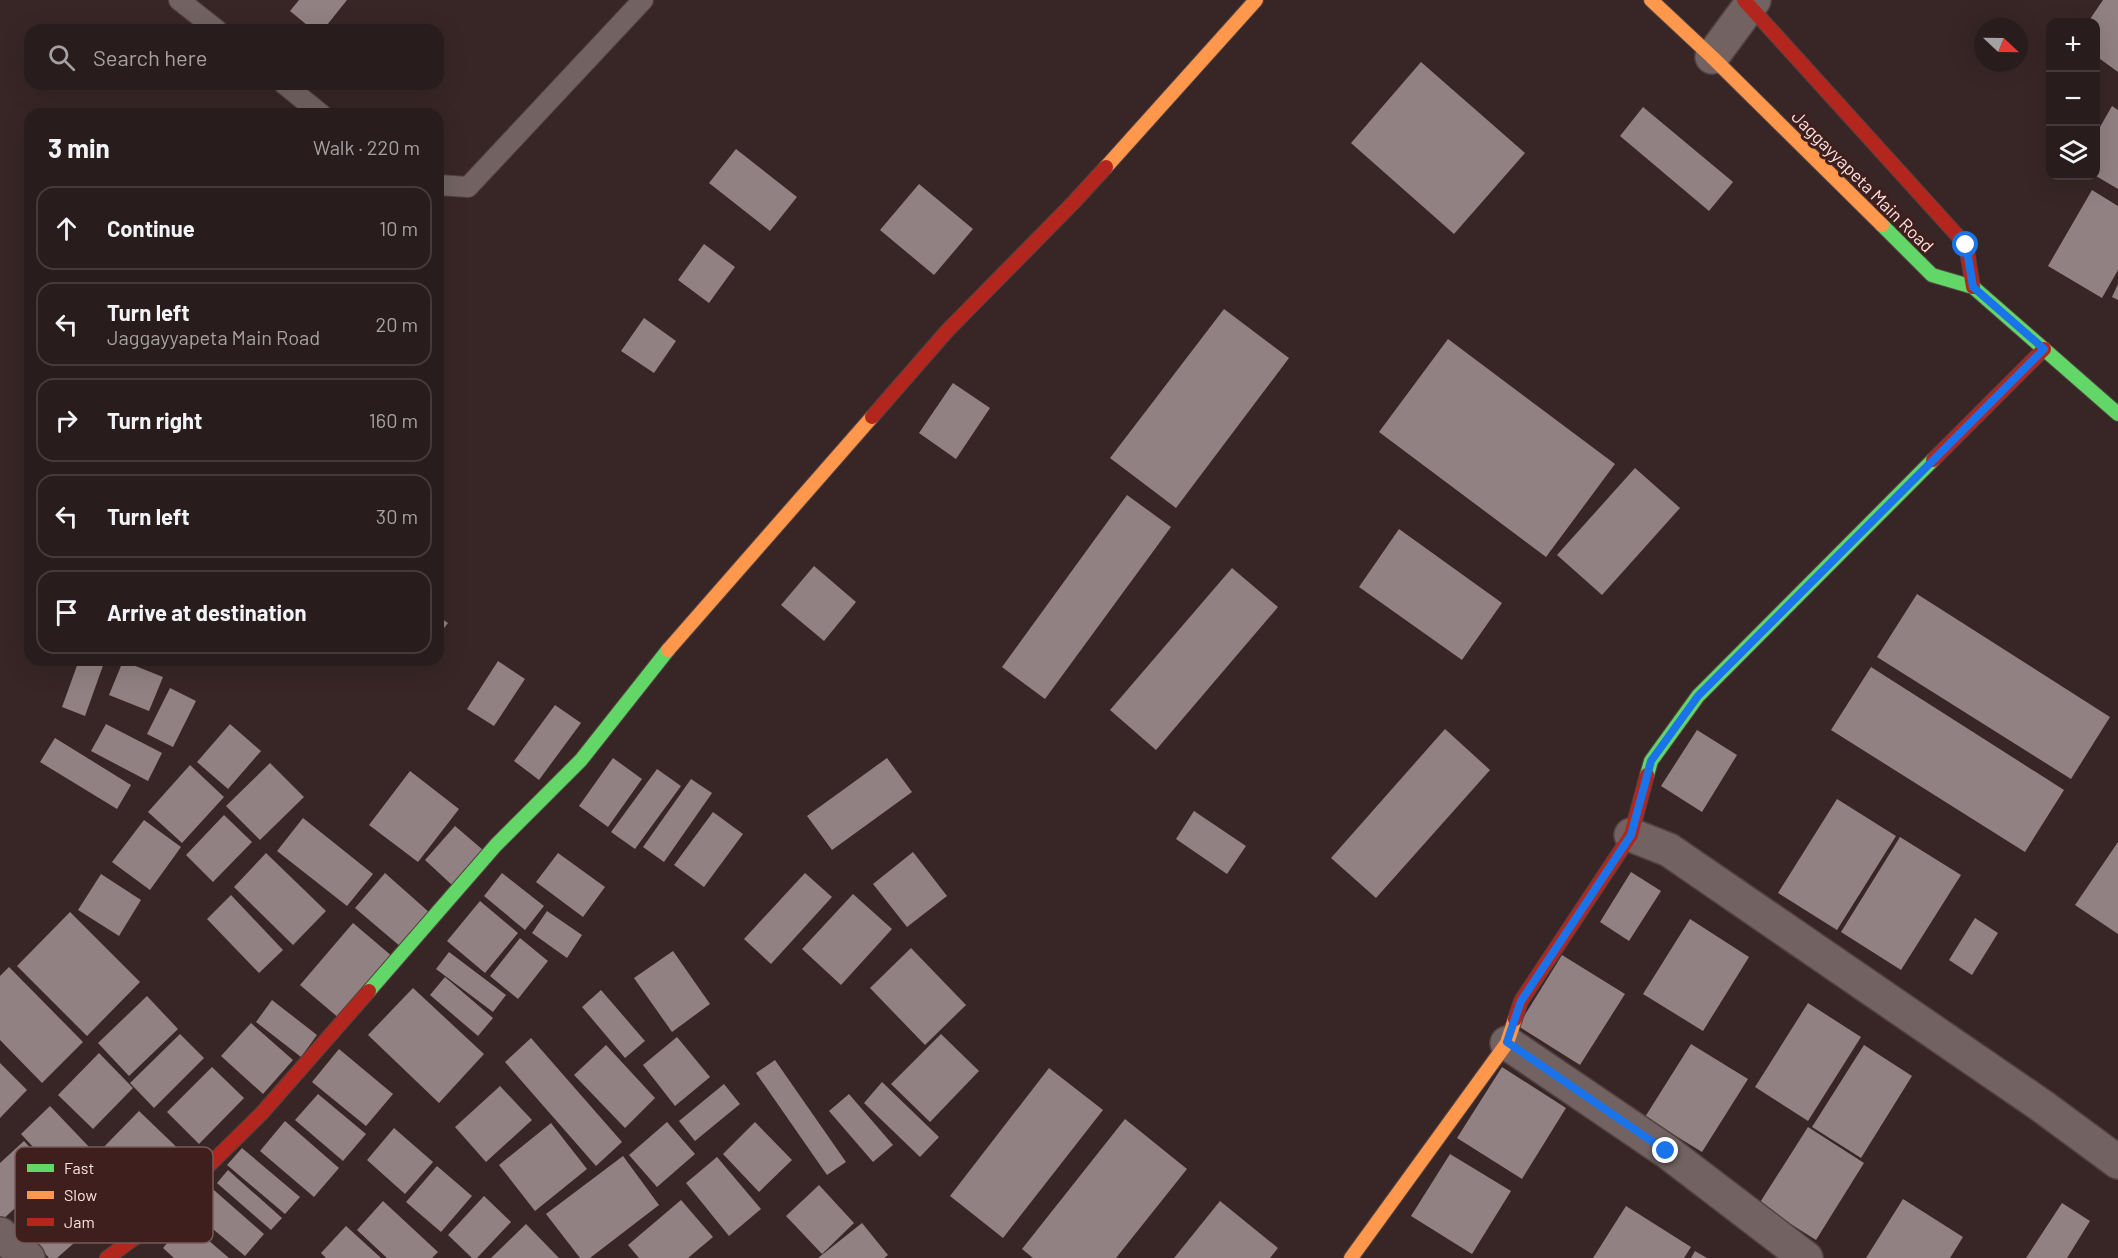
<!DOCTYPE html>
<meta charset="utf-8">
<style>
:root{--surface:#291c1c;--page:#312525;--text:#f1f3f6;--muted:#a5a1a3;--line:#453a3b}
body{margin:0;font-family:Barlow,sans-serif;background:var(--page);color:var(--text)}
.controls{position:absolute;right:18px;top:18px;display:grid;overflow:hidden;border-radius:12px;box-shadow:0 6px 24px #0002}
.controls button{width:54px;height:54px;display:grid;place-items:center;padding:0;border:0;border-bottom:2px solid var(--line);background:var(--surface);color:var(--text);font:30px sans-serif}
.compass{position:absolute;left:1974px;top:18px;width:54px;height:54px;border-radius:50%;background:var(--surface);box-shadow:0 6px 24px #0002;rotate:112deg}
.stop{position:absolute;width:18px;height:18px;margin:-14px;border:4px solid #1a73e8;border-radius:50%;background:#fff}
.stop.end{background:#1a73e8;border-color:#fff;box-shadow:0 2px 6px #0008}
.list{margin:0;padding:0;list-style:none}
h2{display:flex;justify-content:space-between;align-items:center;height:78px;margin:0;padding:0 24px;font-size:26px}
h2 small{font-size:20px;font-weight:400;color:var(--muted)}
.list li{display:grid;grid-template-columns:39px 1fr auto;gap:18px;align-items:center;box-sizing:border-box;height:84px;margin:0 12px 12px;padding:0 12px;border:2px solid var(--line);border-radius:18px}
.list b{display:block;font-size:22px;white-space:nowrap}
.list p{margin:0;font-size:20px;white-space:nowrap;color:var(--muted)}
.list em{font-size:20px;font-style:normal;color:var(--muted)}
.icon{flex:none;width:33px;height:33px;fill:none;stroke:currentColor;stroke-width:2;stroke-linecap:round;stroke-linejoin:round}
.map{position:relative;flex:none;width:2118px;height:1258px;overflow:hidden}
.search{position:absolute;background:var(--surface);box-shadow:0 6px 24px #0002;left:24px;top:24px;width:420px;height:66px;display:flex;align-items:center;gap:15px;box-sizing:border-box;padding:0 21px;border-radius:18px;color:var(--muted);font-size:22px}
.panel{position:absolute;background:var(--surface);box-shadow:0 6px 24px #0002;left:24px;top:108px;width:420px;height:558px;border-radius:18px}
.map>svg:first-child{display:block}
.building{fill:#918182}
.lines{fill:none;stroke-linecap:round;stroke-linejoin:round}
.lane-casing{stroke:#524242;stroke-width:22}
.street-casing{stroke:#524242;stroke-width:36}
.fast-casing{stroke:#524242;stroke-width:16}
.slow-casing{stroke:#524242;stroke-width:16}
.jam-casing{stroke:#524242;stroke-width:16}
.lane{stroke:#726362;stroke-width:20}
.street{stroke:#726362;stroke-width:33}
.fast{stroke:#63d668;stroke-width:14}
.slow{stroke:#ff974d;stroke-width:14}
.jam{stroke:#b3261e;stroke-width:14}
.route{stroke:#1a73e8;stroke-width:8}
.labels{text-anchor:middle;dominant-baseline:central;stroke-width:6;stroke-linejoin:round;paint-order:stroke}
.street-label{font-size:18px;fill:#f9e2e0;stroke:#3f1f1d}
.key{fill:#3f1f1d;stroke:#775a58;stroke-width:1.5}
.key-label{font-size:16px;fill:#f9e2e0}
</style>
<div class="map">
<svg width="2118" height="1258" viewBox="0 0 2118 1258">
<rect width="100%" height="100%" fill="#372625"/>
<g class="building">
<path d="M299,0H347L323,30H313L290,11Z"/>
<path d="M2103,0H2118V72L2096,56V22H2088Z"/>
<path d="M1421,62L1525,153L1454,234L1351,143Z"/>
<path d="M2112,106L2118,110V189L2096,176V134Z"/>
<path d="M1643,107L1733,182L1709,211L1620,136Z"/>
<path d="M736,149L797,197L770,231L709,183Z"/>
<path d="M919,184L973,229L934,275L880,230Z"/>
<path d="M2092,190L2118,206V270L2102,298L2048,266Z"/>
<path d="M704,244L735,267L709,303L678,280Z"/>
<path d="M2118,284V300L2112,297Z"/>
<path d="M1224,309L1289,358L1176,508L1110,458Z"/>
<path d="M644,318L676,341L654,373L621,351Z"/>
<path d="M1448,339L1615,464L1546,557L1379,432Z"/>
<path d="M953,383L990,408L956,459L919,433Z"/>
<path d="M1635,468L1680,508L1602,595L1557,555Z"/>
<path d="M1127,495L1171,527L1045,699L1002,667Z"/>
<path d="M1399,529L1502,603L1462,660L1359,587Z"/>
<path d="M814,566L856,602L824,641L781,605Z"/>
<path d="M1232,568L1278,607L1156,750L1110,710Z"/>
<path d="M1917,594L2110,717L2071,779L1877,657Z"/>
<path d="M438,616L448,623L438,636Z"/>
<path d="M79,660H105L85,716L62,707Z"/>
<path d="M123,661L163,677L149,711L109,695Z"/>
<path d="M498,661L525,679L494,726L467,709Z"/>
<path d="M1871,667L2064,790L2025,852L1831,730Z"/>
<path d="M170,688L196,701L173,747L147,734Z"/>
<path d="M555,705L581,723L539,780L514,761Z"/>
<path d="M106,724L162,753L148,781L91,751Z"/>
<path d="M230,724L261,751L228,789L197,762Z"/>
<path d="M1445,729L1490,770L1376,898L1331,858Z"/>
<path d="M1697,730L1737,755L1702,812L1661,786Z"/>
<path d="M55,738L131,785L117,809L40,762Z"/>
<path d="M613,758L642,779L608,827L579,806Z"/>
<path d="M887,758L912,792L832,850L807,816Z"/>
<path d="M270,763L304,797L260,840L226,806Z"/>
<path d="M190,765L224,797L182,843L148,812Z"/>
<path d="M657,769L681,786L635,849L611,832Z"/>
<path d="M410,771L459,809L418,862L369,825Z"/>
<path d="M691,779L712,793L664,862L643,847Z"/>
<path d="M1837,799L1896,836L1837,930L1778,893Z"/>
<path d="M1194,811L1246,846L1227,874L1176,839Z"/>
<path d="M713,812L743,834L704,887L674,865Z"/>
<path d="M224,815L252,842L213,882L186,855Z"/>
<path d="M303,818L373,874L347,906L277,851Z"/>
<path d="M144,820L181,847L150,890L112,862Z"/>
<path d="M455,826L483,850L452,885L425,860Z"/>
<path d="M1900,837L1961,875L1901,970L1841,932Z"/>
<path d="M2118,842V934L2075,905Z"/>
<path d="M913,852L947,896L907,927L873,884Z"/>
<path d="M266,853L326,911L293,945L234,887Z"/>
<path d="M558,853L605,887L583,917L536,882Z"/>
<path d="M1631,872L1661,891L1629,941L1600,922Z"/>
<path d="M385,873L430,913L401,947L355,908Z"/>
<path d="M502,873L544,906L525,930L484,896Z"/>
<path d="M805,873L832,897L771,964L744,939Z"/>
<path d="M101,874L141,900L119,936L78,910Z"/>
<path d="M853,894L892,929L841,985L802,949Z"/>
<path d="M231,895L283,950L259,973L207,919Z"/>
<path d="M480,901L518,933L485,973L447,941Z"/>
<path d="M547,911L582,935L567,958L532,933Z"/>
<path d="M70,912L140,982L87,1036L17,966Z"/>
<path d="M1975,918L1998,933L1972,975L1949,960Z"/>
<path d="M1690,919L1749,957L1703,1031L1643,994Z"/>
<path d="M353,923L393,957L340,1019L300,985Z"/>
<path d="M520,938L548,961L518,999L490,976Z"/>
<path d="M911,948L966,1005L925,1045L870,988Z"/>
<path d="M673,951L710,1004L672,1032L634,978Z"/>
<path d="M449,952L506,995L493,1012L436,969Z"/>
<path d="M1562,955L1625,994L1580,1065L1518,1026Z"/>
<path d="M9,967L83,1042L42,1083L0,1040V976Z"/>
<path d="M445,977L493,1018L478,1036L430,995Z"/>
<path d="M413,988L484,1054L439,1103L368,1035Z"/>
<path d="M601,990L645,1041L625,1058L582,1007Z"/>
<path d="M147,996L178,1029L129,1076L98,1043Z"/>
<path d="M272,1000L317,1035L301,1057L256,1022Z"/>
<path d="M1808,1003L1861,1037L1808,1121L1755,1087Z"/>
<path d="M251,1023L293,1060L263,1094L221,1056Z"/>
<path d="M180,1034L204,1058L154,1108L130,1083Z"/>
<path d="M941,1034L979,1071L930,1122L891,1084Z"/>
<path d="M677,1037L710,1077L675,1106L643,1065Z"/>
<path d="M531,1038L622,1142L596,1166L505,1062Z"/>
<path d="M1691,1044L1748,1079L1702,1152L1645,1117Z"/>
<path d="M606,1045L655,1098L625,1128L574,1075Z"/>
<path d="M1864,1045L1912,1076L1861,1158L1812,1127Z"/>
<path d="M339,1049L393,1094L366,1126L312,1082Z"/>
<path d="M99,1053L133,1088L93,1129L58,1095Z"/>
<path d="M775,1060L846,1162L827,1175L756,1073Z"/>
<path d="M0,1063L27,1090L0,1118Z"/>
<path d="M212,1067L244,1098L199,1144L167,1112Z"/>
<path d="M1502,1067L1566,1108L1522,1179L1457,1138Z"/>
<path d="M1049,1068L1103,1110L1003,1238L950,1196Z"/>
<path d="M882,1082L939,1137L920,1157L864,1103Z"/>
<path d="M724,1084L740,1104L695,1141L679,1121Z"/>
<path d="M500,1086L532,1120L486,1162L455,1127Z"/>
<path d="M318,1094L366,1134L343,1161L295,1120Z"/>
<path d="M849,1094L893,1145L873,1162L829,1111Z"/>
<path d="M50,1106L91,1149L61,1177L21,1134Z"/>
<path d="M139,1111L190,1160L148,1203L97,1154Z"/>
<path d="M1125,1119L1187,1169L1116,1258H1033L1022,1249Z"/>
<path d="M285,1121L339,1168L314,1197L260,1151Z"/>
<path d="M667,1122L695,1154L657,1187L629,1155Z"/>
<path d="M755,1122L792,1160L759,1192L723,1154Z"/>
<path d="M551,1123L587,1169L535,1211L499,1165Z"/>
<path d="M1808,1127L1864,1163L1816,1240L1759,1204Z"/>
<path d="M394,1128L433,1162L405,1194L367,1160Z"/>
<path d="M24,1141L53,1173L0,1222V1163Z"/>
<path d="M242,1148L300,1197L285,1214L227,1165Z"/>
<path d="M1450,1154L1511,1191L1472,1254L1411,1216Z"/>
<path d="M623,1156L659,1205L590,1258H580L546,1214Z"/>
<path d="M717,1157L761,1209L729,1236L686,1183Z"/>
<path d="M437,1166L472,1196L441,1232L406,1202Z"/>
<path d="M228,1170L282,1218L271,1230L217,1183Z"/>
<path d="M81,1183L108,1213L57,1258H49L26,1231Z"/>
<path d="M207,1184L264,1234L245,1256L188,1208Z"/>
<path d="M819,1185L854,1223L822,1254L786,1216Z"/>
<path d="M484,1196L511,1222L477,1258H472L448,1235Z"/>
<path d="M1903,1199L1963,1237L1950,1258H1866Z"/>
<path d="M681,1200L713,1237L688,1258H639L628,1245Z"/>
<path d="M383,1201L438,1252L432,1258H387L357,1230Z"/>
<path d="M1220,1201L1278,1248L1270,1258H1174Z"/>
<path d="M2062,1203L2090,1221L2067,1258H2026Z"/>
<path d="M1626,1206L1691,1247L1684,1258H1593Z"/>
<path d="M186,1221L229,1258H174L163,1248Z"/>
<path d="M862,1223L888,1255L884,1258H818Z"/>
<path d="M526,1224L559,1258H491Z"/>
<path d="M346,1226L381,1258H326L321,1253Z"/>
<path d="M1695,1251L1707,1258H1691Z"/>
</g>
<g class="lines">
<g class="lane-casing">
<g id="lane">
<path d="M179,0L217,30"/>
<path d="M284,84L321,114"/>
<path d="M438,185L468,187L643,0"/>
</g>
</g>
<g class="street-casing">
<g id="street">
<path d="M1712,57L1754,0"/>
<path d="M1631,835L1669,850L2042,1106L2118,1162"/>
<path d="M1507,1043L1666,1151L1806,1258"/>
<path d="M0,1234L28,1258"/>
</g>
</g>
<g class="fast-casing">
<g id="fast">
<path d="M1882,225L1932,275L1973,287L2118,414"/>
<path d="M1647,775L1651,761L1698,696L1933,460"/>
<path d="M369,991L496,845L581,760L668,650"/>
</g>
</g>
<g class="slow-casing">
<g id="slow">
<path d="M1651,0L1712,57L1882,225"/>
<path d="M1106,167L1256,0"/>
<path d="M668,650L872,417"/>
<path d="M1351,1258L1507,1043L1515,1019"/>
</g>
</g>
<g class="jam-casing">
<g id="jam">
<path d="M1744,0L1966,245L1973,287"/>
<path d="M872,417L947,331L1074,202L1106,167"/>
<path d="M1933,460L2044,349"/>
<path d="M1515,1019L1521,1001L1631,835L1647,775"/>
<path d="M107,1258L136,1237L262,1113L369,991"/>
</g>
</g>
<use href="#lane" class="lane"/>
<use href="#street" class="street"/>
<use href="#fast" class="fast"/>
<use href="#slow" class="slow"/>
<use href="#jam" class="jam"/>
</g>
<g class="lines">
<path class="route" d="M1666,1151L1507,1042L1521,1001L1631,835L1651,761L1698,696L2044,349L1973,287L1966,245"/>
</g>
<g class="labels">
<g class="street-label">
<text transform="translate(1863 181) rotate(45)">Jaggayyapeta Main Road</text>
</g>
</g>
<rect x="15" y="1147" width="198" height="96" rx="9" class="key"/>
<rect x="27" y="1164" width="27" height="8" fill="#63d668"/>
<rect x="27" y="1191" width="27" height="8" fill="#ff974d"/>
<rect x="27" y="1218" width="27" height="8" fill="#b3261e"/>
<g class="key-label">
<text x="64" y="1174">Fast</text>
<text x="64" y="1201">Slow</text>
<text x="64" y="1228">Jam</text>
</g>
</svg>
<div class="controls">
<button>+</button>
<button>−</button>
<button><svg class="icon" aria-label="layers" viewBox="0 0 24 24"><path d="M12 4l9 5-9 5-9-5zM3 14l9 5 9-5"/></svg></button>
</div>
<svg class="compass" viewBox="-18 -18 36 36"><path d="M0-13l5 13h-10z" fill="#e53935"/><path d="M0 13l5-13h-10z" fill="#a5a1a3"/></svg>
<div class="stop" style="left:1966px;top:245px"></div>
<div class="stop end" style="left:1666px;top:1151px"></div>
<div class="search"><svg class="icon" aria-label="search" viewBox="0 0 24 24"><circle cx="10" cy="10" r="6"/><path d="M15 15l6 6"/></svg>Search here</div>
<section class="panel">
<h2>3 min<small>Walk · 220 m</small></h2>
<ul class="list">
<li><svg class="icon" aria-label="ahead" viewBox="0 0 24 24"><path d="M12 20V5M6 11l6-6 6 6"/></svg><div><b>Continue</b></div><em>10 m</em></li>
<li><svg class="icon" aria-label="left" viewBox="0 0 24 24"><path d="M17 20v-9H6M10 6l-5 5 5 5"/></svg><div><b>Turn left</b><p>Jaggayyapeta Main Road</p></div><em>20 m</em></li>
<li><svg class="icon" aria-label="right" viewBox="0 0 24 24"><path d="M7 20v-9h11M14 6l5 5-5 5"/></svg><div><b>Turn right</b></div><em>160 m</em></li>
<li><svg class="icon" aria-label="left" viewBox="0 0 24 24"><path d="M17 20v-9H6M10 6l-5 5 5 5"/></svg><div><b>Turn left</b></div><em>30 m</em></li>
<li><svg class="icon" aria-label="arrive" viewBox="0 0 24 24"><path d="M6 21V4h12l-3 4 3 4H6"/></svg><div><b>Arrive at destination</b></div></li>
</ul>
</section>
</div>
